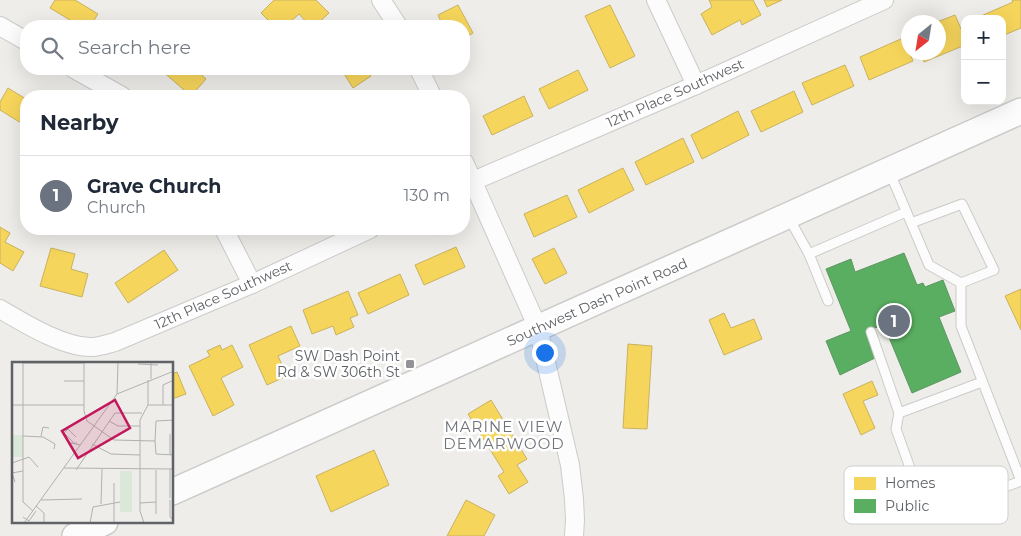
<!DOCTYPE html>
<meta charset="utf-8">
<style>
:root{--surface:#fff;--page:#f6f6f7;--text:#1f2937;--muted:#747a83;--line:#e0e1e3;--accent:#919394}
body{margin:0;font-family:Montserrat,sans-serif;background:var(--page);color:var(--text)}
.controls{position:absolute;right:15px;top:15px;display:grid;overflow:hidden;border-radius:10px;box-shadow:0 5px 20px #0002}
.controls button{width:45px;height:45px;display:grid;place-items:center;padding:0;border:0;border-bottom:1px solid var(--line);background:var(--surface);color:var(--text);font:25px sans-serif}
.compass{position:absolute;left:901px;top:15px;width:45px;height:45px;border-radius:50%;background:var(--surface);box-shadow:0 5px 20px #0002;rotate:210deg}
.you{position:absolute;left:544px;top:352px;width:18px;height:18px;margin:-12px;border:4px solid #fff;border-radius:50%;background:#1a73e8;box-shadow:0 0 0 8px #1a73e833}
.badge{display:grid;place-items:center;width:32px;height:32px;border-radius:50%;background:var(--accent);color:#fff;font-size:16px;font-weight:700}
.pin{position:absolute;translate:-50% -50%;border:2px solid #fff;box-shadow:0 1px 5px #0006}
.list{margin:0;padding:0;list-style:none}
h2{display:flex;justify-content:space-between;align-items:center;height:65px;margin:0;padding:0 20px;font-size:21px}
h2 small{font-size:16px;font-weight:400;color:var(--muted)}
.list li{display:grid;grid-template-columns:32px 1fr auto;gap:15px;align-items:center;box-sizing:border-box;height:80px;padding:0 20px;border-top:1px solid var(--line)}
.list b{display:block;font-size:19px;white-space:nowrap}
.list p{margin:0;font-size:16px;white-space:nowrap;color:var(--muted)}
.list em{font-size:16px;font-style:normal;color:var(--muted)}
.icon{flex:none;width:28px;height:28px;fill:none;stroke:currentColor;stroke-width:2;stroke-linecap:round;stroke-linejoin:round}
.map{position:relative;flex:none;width:1021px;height:536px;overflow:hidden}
.search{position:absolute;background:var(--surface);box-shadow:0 5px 20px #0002;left:20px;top:20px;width:450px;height:55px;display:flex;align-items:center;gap:12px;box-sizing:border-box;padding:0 18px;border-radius:20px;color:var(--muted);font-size:19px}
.panel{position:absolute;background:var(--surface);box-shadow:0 5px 20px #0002;left:20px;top:90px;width:450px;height:145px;border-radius:20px}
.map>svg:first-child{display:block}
.homes{fill:#f6d55c;stroke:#c9b25f}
.public{fill:#5aae61;stroke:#5c9762}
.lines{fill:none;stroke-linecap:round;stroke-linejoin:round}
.lane-casing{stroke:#cbcbca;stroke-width:11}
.street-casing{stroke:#cbcbca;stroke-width:20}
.secondary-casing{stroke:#cbcbca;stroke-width:28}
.lane{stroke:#fcfcfc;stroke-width:9}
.street{stroke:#fcfcfc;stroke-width:18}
.secondary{stroke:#fcfcfc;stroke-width:25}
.poi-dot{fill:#919394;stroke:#fff;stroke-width:2}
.labels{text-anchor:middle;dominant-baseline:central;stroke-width:5;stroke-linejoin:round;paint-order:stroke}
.street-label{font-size:14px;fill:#5f6266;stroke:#fff}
.poi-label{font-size:14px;fill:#5f6266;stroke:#fff;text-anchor:end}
.neighbourhood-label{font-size:15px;letter-spacing:1px;fill:#707378;stroke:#fff}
.inset-road{fill:none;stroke:#b1b1b1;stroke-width:1}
.view{fill:#c2185b;fill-opacity:0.15;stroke:#c2185b;stroke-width:2.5}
.inset-edge{fill:none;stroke:#5f6266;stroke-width:2.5}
.key{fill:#fff;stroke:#cfd0d1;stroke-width:1}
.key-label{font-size:14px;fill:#5f6266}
</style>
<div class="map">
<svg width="1021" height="536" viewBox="0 0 1021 536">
<rect width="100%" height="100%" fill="#eeede9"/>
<g class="homes">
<path d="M55,0H75L98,14L90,26H80L50,8Z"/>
<path d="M274,0H316L329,13L315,26H310L299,14L289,23L292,26H274L261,13Z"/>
<path d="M709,0H753L761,15L742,25L740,20L712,35L701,14L712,7Z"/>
<path d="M764,0H782L767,7Z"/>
<path d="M1012,0H1021V28L1002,36V19H983L981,16L1013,2Z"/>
<path d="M458,5L473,33L464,38V26H443L438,15Z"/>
<path d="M610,5L635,56L610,68L585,16Z"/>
<path d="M955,15L965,38V45L924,62L920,52H938V22H937Z"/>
<path d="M903,38L913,61L869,80L860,57Z"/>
<path d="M845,65L854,86L812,105L802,83Z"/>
<path d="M162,69H195L206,79L191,96L161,70Z"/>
<path d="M341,69H366L371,76L353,88Z"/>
<path d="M578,70L588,90L549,109L539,89Z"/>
<path d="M8,88L26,99V126L0,110V102Z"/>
<path d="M794,91L803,112L761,132L751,111Z"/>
<path d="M524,96L533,116L492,135L483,116Z"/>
<path d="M738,111L749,135L702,159L691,135Z"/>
<path d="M683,138L694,162L646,185L635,162Z"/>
<path d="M623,168L634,190L589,213L578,190Z"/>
<path d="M567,195L577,217L534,237L524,214Z"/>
<path d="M0,227L10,233L5,242L24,252L13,271L0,263Z"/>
<path d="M456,247L465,267L424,285L415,265Z"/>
<path d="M51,248L75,254L71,269L88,274L82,297L40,286Z"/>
<path d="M554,248L567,273L545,284L532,259Z"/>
<path d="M164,250L178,270L128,303L115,283Z"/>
<path d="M400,274L409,295L368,314L358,293Z"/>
<path d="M1021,289V330L1005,296Z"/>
<path d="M348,291L358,315L350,318L354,327L336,335L333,326L312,334L303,310Z"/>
<path d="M724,313L731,328L754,319L762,339L724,355L709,320Z"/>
<path d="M291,326L300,346L278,356L287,376L267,385L249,345Z"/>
<path d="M628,344L652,346L647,429L623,428Z"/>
<path d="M220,345L222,350L232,345L243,367L221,378L234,405L213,416L189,366L210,356L207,351Z"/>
<path d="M177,372L186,394L172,399V374Z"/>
<path d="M872,381L878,395L863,401L875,428L861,435L843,394Z"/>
<path d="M491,400L527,459L517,465L528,482L509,494L498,476L504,472L468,414Z"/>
<path d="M374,450L389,485L331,512L316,476Z"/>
<path d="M466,500L495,515L484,536H447Z"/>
</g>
<path class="public" d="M904,253L917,285L923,283L925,287L943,280L955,311L939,317L961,372L912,393L888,335L885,336L880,326L865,332L875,358L840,375L826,341L851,331L826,269L851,259L855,272Z"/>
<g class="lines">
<g class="lane-casing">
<g id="lane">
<path d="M890,173L929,265L961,283L994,270L962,204L911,223"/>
<path d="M789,218L809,254L906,212"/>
<path d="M809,254L828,301"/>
<path d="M871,332L899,413L896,429L923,504L941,511L1021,481L961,326V283"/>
<path d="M899,413L982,382"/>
</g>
</g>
<g class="street-casing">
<g id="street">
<path d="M381,0L398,26"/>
<path d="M656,0L696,85"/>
<path d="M0,26L26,41"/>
<path d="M74,69L122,96"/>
<path d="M419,69L432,96"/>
<path d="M464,162L538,328L570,465L574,499L575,520L574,536"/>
<path d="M464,185L696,85L884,0"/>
<path d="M224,229L252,284"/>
<path d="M0,309C24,323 64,348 92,347C99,347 108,344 115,342L252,284L370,229"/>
</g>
</g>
<g class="secondary-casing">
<g id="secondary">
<path d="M172,492L1021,111"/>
<path d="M75,536L105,522"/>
</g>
</g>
<use href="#lane" class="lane"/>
<use href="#street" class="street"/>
<use href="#secondary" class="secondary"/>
</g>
<rect class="poi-dot" x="405" y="359" width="10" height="10" rx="2.5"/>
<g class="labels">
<g class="street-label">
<text transform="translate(675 93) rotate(-24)">12th Place Southwest</text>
<text transform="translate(223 295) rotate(-24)">12th Place Southwest</text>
<text transform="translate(597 302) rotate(-24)">Southwest Dash Point Road</text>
</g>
<g class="poi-label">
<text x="400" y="356">SW Dash Point<tspan x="400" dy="16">Rd &amp; SW 306th St</tspan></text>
</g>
<g class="neighbourhood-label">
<text x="504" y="426">MARINE VIEW<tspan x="504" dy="17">DEMARWOOD</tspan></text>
</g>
</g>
<g transform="translate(12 362)">
<rect width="161" height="161" fill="#eeede9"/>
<path d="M0,73H11V95H0ZM108,109H120V150H108Z" fill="#d9e8d8"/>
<path class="inset-road" d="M11,0V140L21,149M72,0V49L75,59L102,78L143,79M11,1H72M126,2L146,3M139,17V1M52,19H72M105,32L106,0M0,43H72M136,43H162M151,43V23L162,18M162,58L144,59L143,79L144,92L162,93M97,59L106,64H128M158,72V93M11,74L31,75L43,82L42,87M29,74L31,65L37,66M61,80L52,71L56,67L64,75M65,81H59L68,83M80,82L99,92L128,93M0,101L17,95L26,105M52,106L162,107M64,108L103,51H130M3,120L0,111L11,109M102,121V161M158,136V107M29,138L70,137M158,138V155L162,158M128,141L144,140M89,142L90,107M24,144L32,151V161M144,152V108M11,155L17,159L24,149M12,161L105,32L162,9M78,161L81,145L108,140M132,161L128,149V58L136,43V18"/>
<path class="view" d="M103,38L118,66L66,96L50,69Z"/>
<rect width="161" height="161" class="inset-edge"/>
</g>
<rect x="844" y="466" width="164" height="58" rx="8" class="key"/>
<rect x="854" y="477" width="22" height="13" fill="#f6d55c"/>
<rect x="854" y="499" width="22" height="14" fill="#5aae61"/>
<g class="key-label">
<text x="885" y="488">Homes</text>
<text x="885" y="511">Public</text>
</g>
</svg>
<div class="controls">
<button>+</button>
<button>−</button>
</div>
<svg class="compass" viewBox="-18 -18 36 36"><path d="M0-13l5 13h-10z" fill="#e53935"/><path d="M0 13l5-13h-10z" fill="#747a83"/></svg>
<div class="you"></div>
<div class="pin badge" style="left:894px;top:321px;background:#6b7280">1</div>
<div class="search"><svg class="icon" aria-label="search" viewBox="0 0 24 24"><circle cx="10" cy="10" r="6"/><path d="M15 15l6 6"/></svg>Search here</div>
<section class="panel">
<h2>Nearby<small></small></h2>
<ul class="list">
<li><span class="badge" style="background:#6b7280">1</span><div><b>Grave Church</b><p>Church</p></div><em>130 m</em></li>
</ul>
</section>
</div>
